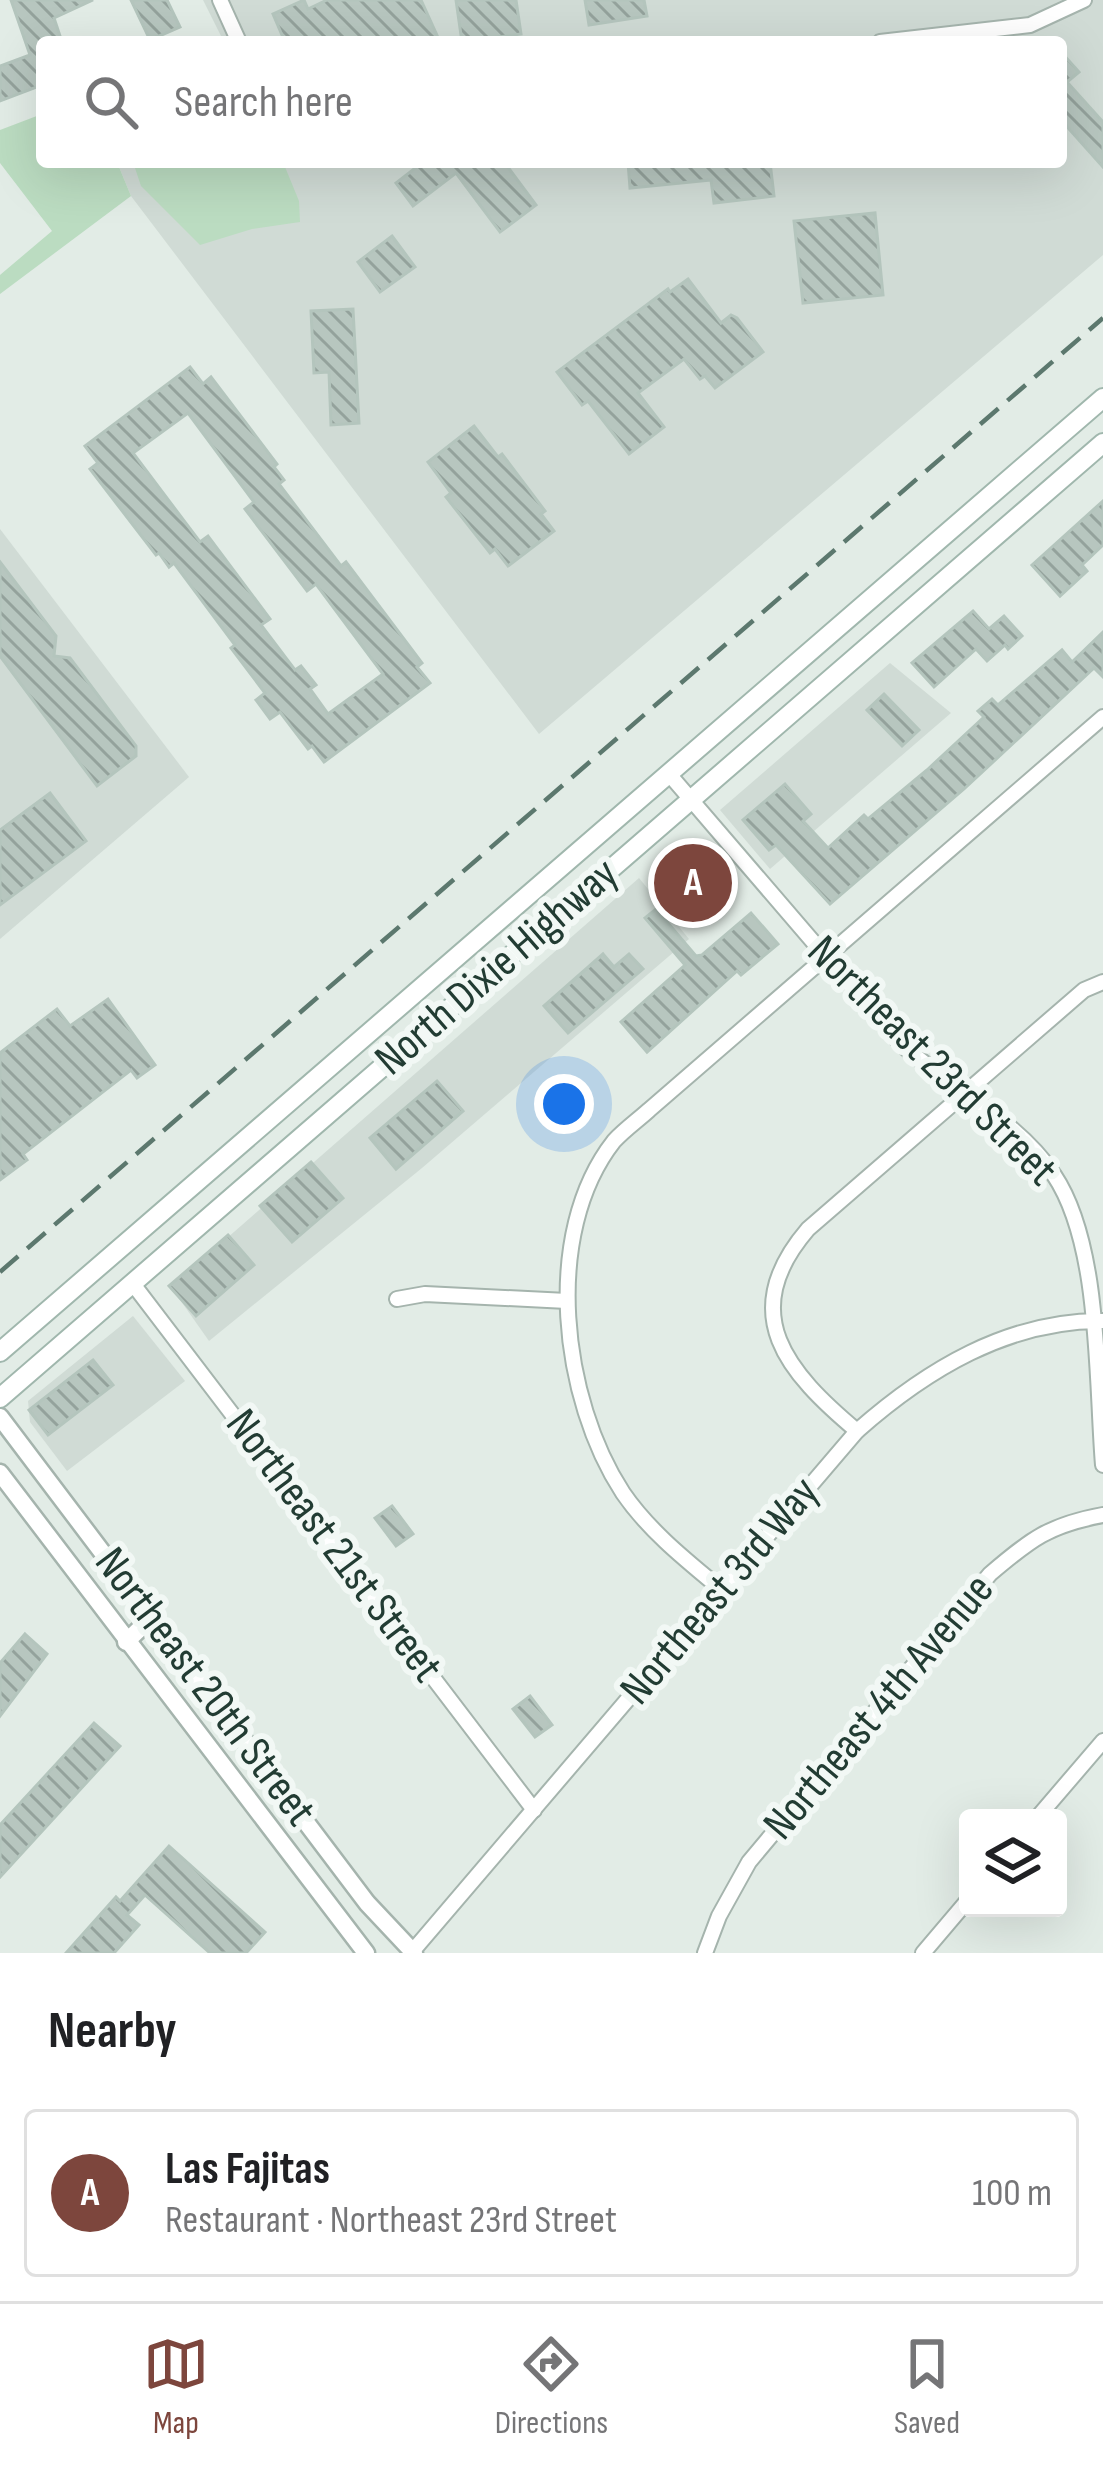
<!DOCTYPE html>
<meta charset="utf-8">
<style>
:root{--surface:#fff;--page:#f6f6f6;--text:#202124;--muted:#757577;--line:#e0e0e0;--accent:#7d463d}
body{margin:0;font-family:"Sofia Sans Condensed",sans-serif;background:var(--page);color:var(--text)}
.controls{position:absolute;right:36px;bottom:36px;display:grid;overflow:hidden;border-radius:12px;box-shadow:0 12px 48px #0002}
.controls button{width:108px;height:108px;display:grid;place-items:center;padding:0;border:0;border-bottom:3px solid var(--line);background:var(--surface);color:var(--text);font:60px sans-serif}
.you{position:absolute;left:564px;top:1104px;width:42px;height:42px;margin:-30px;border:9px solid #fff;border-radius:50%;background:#1a73e8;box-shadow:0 0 0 18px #1a73e833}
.badge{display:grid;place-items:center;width:78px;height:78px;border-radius:50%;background:var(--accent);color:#fff;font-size:39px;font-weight:700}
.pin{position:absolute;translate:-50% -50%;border:6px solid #fff;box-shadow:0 3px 12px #0006}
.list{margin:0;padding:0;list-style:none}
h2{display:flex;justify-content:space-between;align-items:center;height:156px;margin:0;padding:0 48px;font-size:51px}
h2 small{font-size:39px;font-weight:400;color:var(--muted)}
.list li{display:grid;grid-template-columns:78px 1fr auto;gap:36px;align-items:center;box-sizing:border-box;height:168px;margin:0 24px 24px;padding:0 24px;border:3px solid var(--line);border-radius:12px}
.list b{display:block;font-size:45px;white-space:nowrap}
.list p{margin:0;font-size:39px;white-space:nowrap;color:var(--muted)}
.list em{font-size:39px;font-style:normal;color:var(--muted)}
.icon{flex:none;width:66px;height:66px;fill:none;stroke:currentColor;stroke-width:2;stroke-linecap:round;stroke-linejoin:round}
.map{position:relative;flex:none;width:1103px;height:1953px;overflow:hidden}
.search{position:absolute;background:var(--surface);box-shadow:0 12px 48px #0002;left:36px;right:36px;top:36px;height:132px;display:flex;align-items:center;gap:30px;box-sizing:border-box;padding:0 42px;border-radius:12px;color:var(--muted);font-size:45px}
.sheet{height:348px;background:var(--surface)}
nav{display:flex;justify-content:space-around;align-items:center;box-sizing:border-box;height:168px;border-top:3px solid var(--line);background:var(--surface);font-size:33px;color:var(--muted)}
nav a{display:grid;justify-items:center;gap:6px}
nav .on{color:var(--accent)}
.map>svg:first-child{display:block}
.built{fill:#d0dbd5}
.green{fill:#bbdcc1}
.building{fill:url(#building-back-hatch);stroke:#b4c5bd;stroke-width:3;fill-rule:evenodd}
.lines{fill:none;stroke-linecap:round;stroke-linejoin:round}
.minor-casing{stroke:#a5b4ad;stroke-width:18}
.tertiary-casing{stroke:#a5b4ad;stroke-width:21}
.secondary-casing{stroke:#a0b7ad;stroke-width:22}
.minor{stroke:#fff;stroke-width:14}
.tertiary{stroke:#fff;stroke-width:16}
.secondary{stroke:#fff;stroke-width:18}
.rail{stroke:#5c786e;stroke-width:4.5;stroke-dasharray:24 12;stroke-linecap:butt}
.labels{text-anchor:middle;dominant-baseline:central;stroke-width:12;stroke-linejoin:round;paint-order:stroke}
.street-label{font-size:45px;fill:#223c33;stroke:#f2f8f5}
</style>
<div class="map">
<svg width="1103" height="1953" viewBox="0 0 1103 1953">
<defs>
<pattern id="building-back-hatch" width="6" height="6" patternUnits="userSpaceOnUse" patternTransform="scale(3)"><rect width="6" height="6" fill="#b7c6bf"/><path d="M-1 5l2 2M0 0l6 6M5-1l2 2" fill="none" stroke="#94a29c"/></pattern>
</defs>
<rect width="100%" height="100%" fill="#e2ece6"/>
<g class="built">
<path d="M203,0H1103V255L539,734L131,196L117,162H1061V42H224Z"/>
<path d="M0,529L189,777L0,939Z"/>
<path d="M890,663L951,713L770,869L720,810Z"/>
<path d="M639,878L689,939L422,1168L209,1341L171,1287Z"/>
<path d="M133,1316L185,1381L67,1471L30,1422L28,1401Z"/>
</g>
<g class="green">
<path d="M42,114V162H117L131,196L0,294V275L52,231L0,163V130Z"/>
<path d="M133,162H283L299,201L300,222L252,229L200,245L141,186Z"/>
</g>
<g class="building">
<path d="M11,0H93L54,18L62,42H42V85L0,101V66L30,55Z"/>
<path d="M131,0H167L180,27L150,40Z"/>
<path d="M304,0L308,9L327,0H421L440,42H285L273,14Z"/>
<path d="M456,0H516L521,34L462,42Z"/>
<path d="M585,0H644L647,16L589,25Z"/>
<path d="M1061,52L1079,72L1067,82L1103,122V167L1061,120Z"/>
<path d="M423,162H504L536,205L500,232L456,173L413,206L396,183Z"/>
<path d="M628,162H770L774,196L714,203L711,180L630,188Z"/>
<path d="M875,213L883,295L803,303L794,221Z"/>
<path d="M392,236L415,267L380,292L358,262Z"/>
<path d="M688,279L721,323L731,315L737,318L763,352L715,388L705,376L700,379L684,359L638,393L664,427L629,454L588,401L582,405L557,372L668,289L670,292Z"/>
<path d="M353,309L359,423L331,425L329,372L314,373L311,311Z"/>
<path d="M190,367L203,384L211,377L277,464L274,467L284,480L279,484L341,566L346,562L422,663L417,667L430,683L324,762L312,746L308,749L280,712L270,719L256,700L265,693L231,648L235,645L174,563L169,567L159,553L156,555L90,469L98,463L85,446ZM188,413L254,502L245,509L307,591L316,584L383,674L328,714L310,689L316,685L301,666L295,670L261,625L270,619L208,536L200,542L133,453Z"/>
<path d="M474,426L498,457L502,454L545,511L541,514L554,531L508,566L495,549L490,553L446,497L451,493L428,462Z"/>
<path d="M1103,501V545L1082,565L1087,571L1060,596L1032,565Z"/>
<path d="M0,562L56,636L54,656L70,658L136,746V756L97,786L0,656Z"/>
<path d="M973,611L989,629L1004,616L1022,636L1008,649L1005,645L987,661L976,649L934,687L912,663Z"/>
<path d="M1103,632V677L1094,668L964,789L830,904L776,845L769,850L743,820L785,784L811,814L803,821L828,848L864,815L868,819L927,770L984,717L978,711L992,699L998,705L1062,650L1072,662Z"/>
<path d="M884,694L919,730L902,746L867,710Z"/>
<path d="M50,793L86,841L0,905V830Z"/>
<path d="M682,859L714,900L697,914L664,873Z"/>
<path d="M656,909L696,956L702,955L751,913L778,944L741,975L737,971L647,1052L621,1022L685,965L645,918Z"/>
<path d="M603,954L614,967L629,954L643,969L568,1033L544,1006Z"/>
<path d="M108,999L155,1065L137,1078L131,1070L23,1154L27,1160L0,1180V1053L57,1009L70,1026Z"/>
<path d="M437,1081L463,1111L396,1169L370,1138Z"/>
<path d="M311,1162L343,1198L292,1242L260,1206Z"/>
<path d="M228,1235L254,1265L196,1316L169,1286Z"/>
<path d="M93,1360L113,1385L48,1435L29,1410Z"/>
<path d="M392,1506L413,1534L396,1546L375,1518Z"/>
<path d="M25,1634L47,1654L0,1716V1663Z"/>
<path d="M530,1696L552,1725L535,1737L513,1709Z"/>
<path d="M94,1723L120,1746L0,1877V1825Z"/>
<path d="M169,1846L265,1932L246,1953H210L145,1895L127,1915L139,1925L114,1953H66L116,1897L120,1901Z"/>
</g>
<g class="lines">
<g class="minor-casing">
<g id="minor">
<path d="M220,0L239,42"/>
<path d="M880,42L1030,25L1084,0"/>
<path d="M669,774L900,1043C948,1087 1018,1120 1054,1175C1101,1245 1096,1381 1103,1465"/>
<path d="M133,1284L534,1810"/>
<path d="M397,1299L425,1294L567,1301"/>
<path d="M857,1431C788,1373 735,1314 808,1229L1084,990L1103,982"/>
<path d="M722,1590C687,1561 649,1531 623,1493C562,1400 541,1234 614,1141C624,1130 638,1120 649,1110L1103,717"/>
<path d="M1037,1818L1103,1741"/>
<path d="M411,1953L857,1431C926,1370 1008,1320 1103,1321"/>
<path d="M705,1953L719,1916L749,1862L990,1574C1031,1539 1049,1525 1103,1515"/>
<path d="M923,1953L968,1900"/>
</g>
</g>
<g class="tertiary-casing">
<g id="tertiary">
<path d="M0,1417L367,1903L414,1953"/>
<path d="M0,1473L366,1953"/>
<path d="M126,1642L152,1617"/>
</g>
</g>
<g class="secondary-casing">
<g id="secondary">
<path d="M0,1352L1103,398"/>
<path d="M0,1398L1103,443"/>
</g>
</g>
<use href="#minor" class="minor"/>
<use href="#tertiary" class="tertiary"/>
<use href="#secondary" class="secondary"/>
<path class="rail" d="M0,1272L1103,318"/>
</g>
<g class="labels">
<g class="street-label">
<text transform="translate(497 967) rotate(-41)">North Dixie Highway</text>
<text transform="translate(932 1061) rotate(45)">Northeast 23rd Street</text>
<text transform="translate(334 1546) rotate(53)">Northeast 21st Street</text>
<text transform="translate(720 1591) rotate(-50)">Northeast 3rd Way</text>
<text transform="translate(205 1687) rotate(53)">Northeast 20th Street</text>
<text transform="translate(879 1707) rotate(-50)">Northeast 4th Avenue</text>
</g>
</g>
</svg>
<div class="controls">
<button><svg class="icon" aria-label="layers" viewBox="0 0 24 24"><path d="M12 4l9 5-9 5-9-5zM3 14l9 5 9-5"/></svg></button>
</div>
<div class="you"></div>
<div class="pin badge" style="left:693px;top:883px">A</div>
<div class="search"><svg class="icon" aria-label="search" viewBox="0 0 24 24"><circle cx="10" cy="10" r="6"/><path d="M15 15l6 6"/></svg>Search here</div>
</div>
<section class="sheet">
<h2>Nearby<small></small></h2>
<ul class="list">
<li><span class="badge">A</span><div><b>Las Fajitas</b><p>Restaurant · Northeast 23rd Street</p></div><em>100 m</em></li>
</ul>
</section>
<nav>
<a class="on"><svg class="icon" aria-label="map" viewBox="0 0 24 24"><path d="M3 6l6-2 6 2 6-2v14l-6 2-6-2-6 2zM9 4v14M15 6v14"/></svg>Map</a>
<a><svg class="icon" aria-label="directions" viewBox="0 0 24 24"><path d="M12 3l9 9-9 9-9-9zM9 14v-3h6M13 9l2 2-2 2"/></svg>Directions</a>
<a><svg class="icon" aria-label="saved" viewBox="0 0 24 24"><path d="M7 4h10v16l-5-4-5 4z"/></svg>Saved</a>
</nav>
